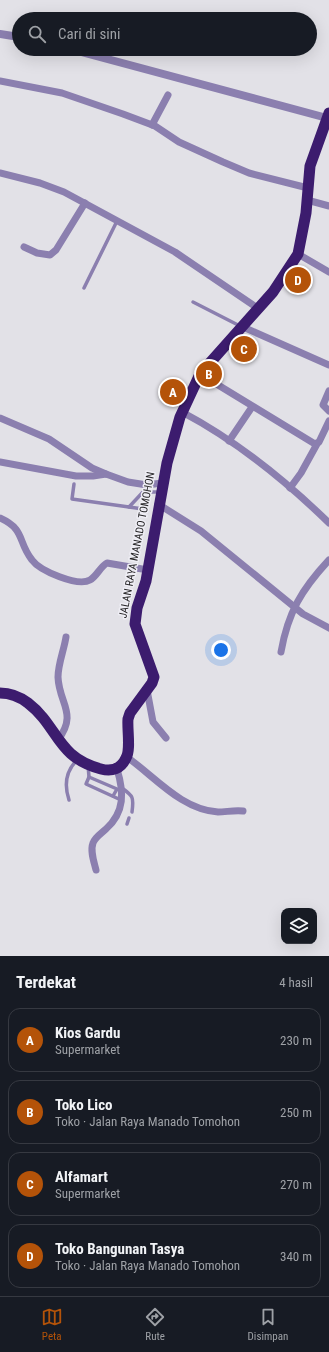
<!DOCTYPE html>
<html lang="id">
<meta charset="utf-8">
<style>
:root{--surface:#171b24;--page:#242831;--text:#f1f3f6;--muted:#9ea1a6;--line:#363941;--accent:#b45309}
body{margin:0;font-family:"Roboto Condensed",sans-serif;background:var(--page);color:var(--text)}
.controls{position:absolute;right:12px;bottom:12px;display:grid;overflow:hidden;border-radius:8px;box-shadow:0 4px 16px #0002}
.controls button{width:36px;height:36px;display:grid;place-items:center;padding:0;border:0;border-bottom:1px solid var(--line);background:var(--surface);color:var(--text);font:20px sans-serif}
.you{position:absolute;left:221px;top:650px;width:14px;height:14px;margin:-10px;border:3px solid #fff;border-radius:50%;background:#1a73e8;box-shadow:0 0 0 6px #1a73e833}
.badge{display:grid;place-items:center;width:26px;height:26px;border-radius:50%;background:var(--accent);color:#fff;font-size:13px;font-weight:700}
.pin{position:absolute;translate:-50% -50%;border:2px solid #fff;box-shadow:0 1px 4px #0006}
.list{margin:0;padding:0;list-style:none}
h2{display:flex;justify-content:space-between;align-items:center;height:52px;margin:0;padding:0 16px;font-size:17px}
h2 small{font-size:13px;font-weight:400;color:var(--muted)}
.list li{display:grid;grid-template-columns:26px 1fr auto;gap:12px;align-items:center;box-sizing:border-box;height:64px;margin:0 8px 8px;padding:0 8px;border:1px solid var(--line);border-radius:12px}
.list b{display:block;font-size:15px;white-space:nowrap}
.list p{margin:0;font-size:13px;white-space:nowrap;color:var(--muted)}
.list em{font-size:13px;font-style:normal;color:var(--muted)}
.icon{flex:none;width:22px;height:22px;fill:none;stroke:currentColor;stroke-width:2;stroke-linecap:round;stroke-linejoin:round}
.map{position:relative;flex:none;width:329px;height:956px;overflow:hidden}
.search{position:absolute;background:var(--surface);box-shadow:0 4px 16px #0002;left:12px;right:12px;top:12px;height:44px;display:flex;align-items:center;gap:10px;box-sizing:border-box;padding:0 14px;border-radius:22px;color:var(--muted);font-size:15px}
.sheet{height:340px;background:var(--surface)}
nav{display:flex;justify-content:space-around;align-items:center;box-sizing:border-box;height:56px;border-top:1px solid var(--line);background:var(--surface);font-size:11px;color:var(--muted)}
nav a{display:grid;justify-items:center;gap:2px}
nav .on{color:var(--accent)}
.map>svg:first-child{display:block}
.lines{fill:none;stroke-linecap:round;stroke-linejoin:round}
.service{stroke:#8b7faf;stroke-width:3.5}
.minor{stroke:#8b7faf;stroke-width:7}
.tertiary{stroke:#8b7faf;stroke-width:8}
.trunk{stroke:#3c1c6e;stroke-width:11}
.labels{text-anchor:middle;dominant-baseline:central;stroke-width:3;stroke-linejoin:round;paint-order:stroke}
.street-label{font-size:11px;fill:#262527;stroke:#efeef5}
</style>
<div class="map">
<svg width="329" height="956" viewBox="0 0 329 956">
<rect width="100%" height="100%" fill="#e2e1e7"/>
<g class="lines">
<g class="service">
<path d="M84,288L117,221"/>
<path d="M193,302L240,326"/>
<path d="M74,484L72,499L129,507L143,492H160"/>
<path d="M129,507L143,509"/>
<path d="M88,765L89,777L86,784L121,800"/>
<path d="M89,777L117,789L113,796"/>
<path d="M122,788C133,796 134,797 132,812"/>
<path d="M69,800C64,785 65,772 77,760"/>
<path d="M127,824L129,818"/>
</g>
<g class="minor">
<path d="M0,81L62,93L123,114L155,126L179,142L223,162L249,173L308,188"/>
<path d="M152,125L168,95"/>
<path d="M0,173L40,183L64,192L175,252L259,309"/>
<path d="M307,200L329,206"/>
<path d="M24,247L37,253L50,255L56,250L85,203"/>
<path d="M298,254L329,272"/>
<path d="M243,327L329,365"/>
<path d="M200,374L315,444L319,442L329,421"/>
<path d="M329,391L323,405L329,411"/>
<path d="M182,412C235,440 286,481 329,523"/>
<path d="M0,418L49,439L92,468L106,474"/>
<path d="M229,441L252,407"/>
<path d="M0,462L76,476H93L106,474L128,482L147,485L162,483"/>
<path d="M290,488L301,473L317,444"/>
<path d="M158,504L201,531L303,614L329,628"/>
<path d="M0,518C26,530 17,541 32,560C40,571 78,587 90,580C97,576 100,567 107,563L148,570"/>
<path d="M281,652C288,612 302,589 329,560"/>
<path d="M147,690L153,722L166,738"/>
<path d="M58,740C78,713 59,704 58,677C58,664 64,650 66,637"/>
<path d="M127,757C155,777 182,810 218,812C226,812 234,810 243,811"/>
<path d="M96,870C94,862 90,851 93,843C95,837 102,833 106,829C125,812 124,792 117,769"/>
</g>
<g class="tertiary">
<path d="M0,34L19,37"/>
<path d="M70,49L327,118"/>
</g>
<path class="trunk" d="M0,693C10,693 20,697 28,703C59,727 56,757 101,769C112,772 121,769 126,758C131,750 127,729 128,719L130,713L152,683L154,677L135,624L137,608L146,581L167,463L180,417L200,374L273,292L298,254L306,213L310,166L329,113"/>
</g>
<g class="labels">
<g class="street-label">
<text transform="translate(137 545) rotate(-79)">JALAN RAYA MANADO TOMOHON</text>
</g>
</g>
</svg>
<div class="controls">
<button><svg class="icon" aria-label="layers" viewBox="0 0 24 24"><path d="M12 4l9 5-9 5-9-5zM3 14l9 5 9-5"/></svg></button>
</div>
<div class="you"></div>
<div class="pin badge" style="left:173px;top:392px">A</div>
<div class="pin badge" style="left:209px;top:374px">B</div>
<div class="pin badge" style="left:244px;top:349px">C</div>
<div class="pin badge" style="left:298px;top:280px">D</div>
<div class="search"><svg class="icon" aria-label="search" viewBox="0 0 24 24"><circle cx="10" cy="10" r="6"/><path d="M15 15l6 6"/></svg>Cari di sini</div>
</div>
<section class="sheet">
<h2>Terdekat<small>4 hasil</small></h2>
<ul class="list">
<li><span class="badge">A</span><div><b>Kios Gardu</b><p>Supermarket</p></div><em>230 m</em></li>
<li><span class="badge">B</span><div><b>Toko Lico</b><p>Toko · Jalan Raya Manado Tomohon</p></div><em>250 m</em></li>
<li><span class="badge">C</span><div><b>Alfamart</b><p>Supermarket</p></div><em>270 m</em></li>
<li><span class="badge">D</span><div><b>Toko Bangunan Tasya</b><p>Toko · Jalan Raya Manado Tomohon</p></div><em>340 m</em></li>
</ul>
</section>
<nav>
<a class="on"><svg class="icon" aria-label="map" viewBox="0 0 24 24"><path d="M3 6l6-2 6 2 6-2v14l-6 2-6-2-6 2zM9 4v14M15 6v14"/></svg>Peta</a>
<a><svg class="icon" aria-label="directions" viewBox="0 0 24 24"><path d="M12 3l9 9-9 9-9-9zM9 14v-3h6M13 9l2 2-2 2"/></svg>Rute</a>
<a><svg class="icon" aria-label="saved" viewBox="0 0 24 24"><path d="M7 4h10v16l-5-4-5 4z"/></svg>Disimpan</a>
</nav>
